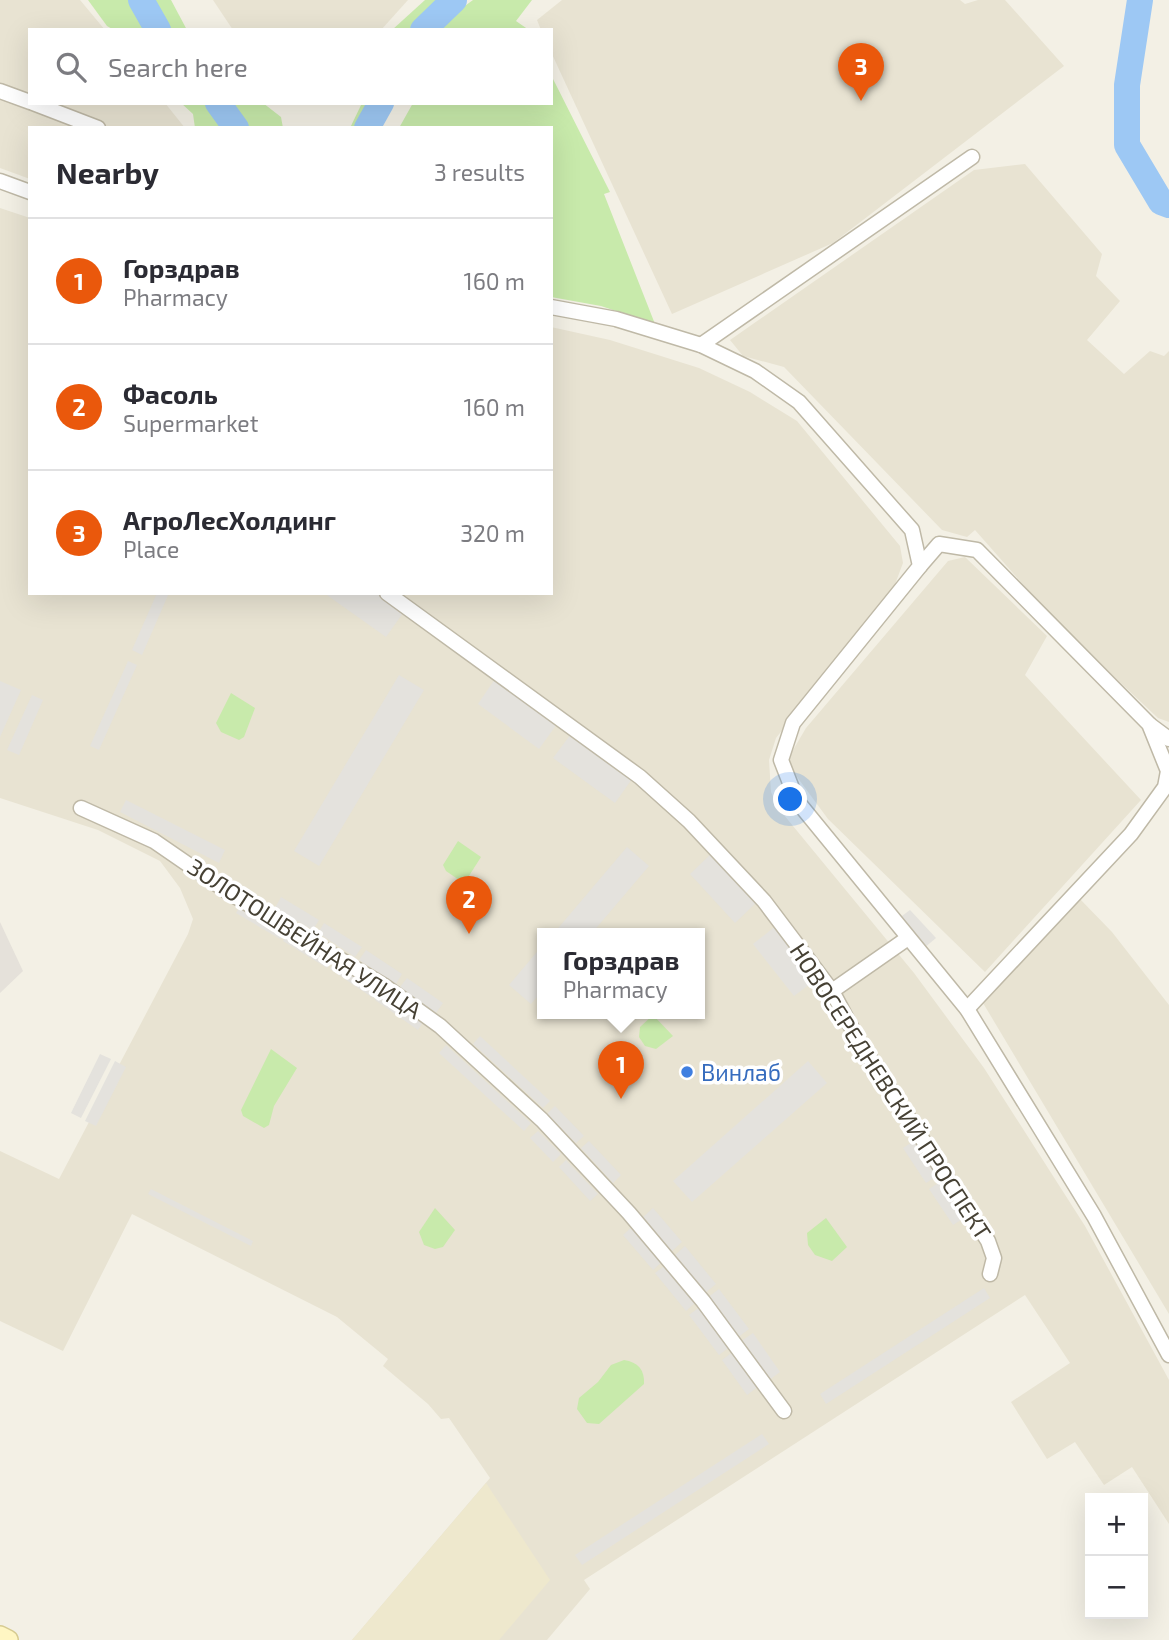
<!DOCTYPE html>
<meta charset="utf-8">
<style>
:root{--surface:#fff;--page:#f7f7f7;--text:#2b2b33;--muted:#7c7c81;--line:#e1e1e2;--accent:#ea580c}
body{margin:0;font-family:"Exo 2",sans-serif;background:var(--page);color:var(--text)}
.controls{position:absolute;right:21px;bottom:21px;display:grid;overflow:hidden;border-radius:0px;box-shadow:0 7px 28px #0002}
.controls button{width:63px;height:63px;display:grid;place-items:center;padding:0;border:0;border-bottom:2px solid var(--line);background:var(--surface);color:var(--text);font:35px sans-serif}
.you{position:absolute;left:791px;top:800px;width:24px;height:24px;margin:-18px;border:5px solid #fff;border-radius:50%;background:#1a73e8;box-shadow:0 0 0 10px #1a73e833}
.badge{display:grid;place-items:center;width:46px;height:46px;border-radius:50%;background:var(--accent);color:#fff;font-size:23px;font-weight:700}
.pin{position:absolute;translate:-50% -58px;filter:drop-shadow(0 2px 4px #0008)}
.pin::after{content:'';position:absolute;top:37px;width:24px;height:21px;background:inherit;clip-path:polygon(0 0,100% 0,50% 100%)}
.popup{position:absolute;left:537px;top:928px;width:168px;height:91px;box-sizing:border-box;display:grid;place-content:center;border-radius:0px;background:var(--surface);filter:drop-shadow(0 2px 5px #0005);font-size:23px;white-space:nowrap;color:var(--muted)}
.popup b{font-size:26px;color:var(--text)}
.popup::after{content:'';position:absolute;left:50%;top:100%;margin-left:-14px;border:14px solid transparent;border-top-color:var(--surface)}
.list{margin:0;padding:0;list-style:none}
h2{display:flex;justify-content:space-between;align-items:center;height:91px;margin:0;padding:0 28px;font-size:30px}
h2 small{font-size:23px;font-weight:400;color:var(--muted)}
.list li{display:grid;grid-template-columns:46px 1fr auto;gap:21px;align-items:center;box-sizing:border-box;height:126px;padding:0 28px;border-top:2px solid var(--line)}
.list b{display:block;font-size:26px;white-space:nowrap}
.list p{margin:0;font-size:23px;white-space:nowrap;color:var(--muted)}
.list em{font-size:23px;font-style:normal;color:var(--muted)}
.icon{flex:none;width:38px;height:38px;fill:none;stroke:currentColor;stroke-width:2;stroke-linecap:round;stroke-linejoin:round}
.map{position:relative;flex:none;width:1169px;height:1640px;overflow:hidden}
.search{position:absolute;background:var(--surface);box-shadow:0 7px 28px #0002;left:28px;top:28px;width:525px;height:77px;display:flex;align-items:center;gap:18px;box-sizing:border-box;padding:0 24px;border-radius:0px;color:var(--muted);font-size:26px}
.panel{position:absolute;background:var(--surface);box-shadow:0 7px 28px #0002;left:28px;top:126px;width:525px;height:469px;border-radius:0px}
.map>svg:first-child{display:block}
.residential{fill:#e8e3d2;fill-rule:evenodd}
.industrial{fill:#e5e1da}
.education{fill:#eee8cd}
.green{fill:#c8eaab}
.parking{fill:#e4e2dd}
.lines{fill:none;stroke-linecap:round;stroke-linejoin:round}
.river{stroke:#9dc8f4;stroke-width:26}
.minor-casing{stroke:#bfb9a7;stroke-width:17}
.secondary-casing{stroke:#d6cb91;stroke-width:22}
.minor{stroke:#fff;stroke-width:14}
.secondary{stroke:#fff6c3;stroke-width:19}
.shop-dot{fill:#3f7fe0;stroke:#fff;stroke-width:2.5}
.labels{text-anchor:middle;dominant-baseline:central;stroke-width:7;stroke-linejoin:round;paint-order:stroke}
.street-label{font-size:23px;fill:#464134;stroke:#fff}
.shop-label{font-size:23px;fill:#366cbe;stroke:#fff;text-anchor:start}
</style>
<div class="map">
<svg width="1169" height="1640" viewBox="0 0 1169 1640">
<rect width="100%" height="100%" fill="#f3f0e5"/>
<g class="residential">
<path d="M0,0H80L105,30H30V103H165L185,128H30V179L0,168Z"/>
<path d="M213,0H408L381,30H233Z"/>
<path d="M562,0H960L965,4L978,0H1005L1064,66L833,243L672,314L551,52V30H541L537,20Z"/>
<path d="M1025,164L1102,254L1096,276L1120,301L1087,340L1124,374L1150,351L1164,356L1169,351V722L1158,718L1059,625L975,530L967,537L942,530L784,367L743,356L730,340L974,170Z"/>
<path d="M0,208L30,218V593H551V327L610,340L699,368L750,392L797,421L900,546L903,563L894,587L776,738L769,760L771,792L779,809L914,973L984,1068L1085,1226L1150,1345L1169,1380V1524L1132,1467L1104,1485L1075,1442L1047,1459L1011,1402L1070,1363L1025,1295L584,1580L590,1589L547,1640H352L490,1478L449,1418L441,1419L428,1404L383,1366L388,1359L337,1317L132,1214L63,1351L0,1321V1151L59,1179L188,934L193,919L180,888L160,861L98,830L0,798ZM542,933H700V1013H542Z"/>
<path d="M965,557L1047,636L1025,675L1141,800L985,972L828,819L786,762L806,728L948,561Z"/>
<path d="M1079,898L1112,932L1169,1005V1314L983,1003Z"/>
</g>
<path class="industrial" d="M0,922L23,971L0,993Z"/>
<path class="education" d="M486,1483L550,1580L499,1640H352Z"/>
<g class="green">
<path d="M88,0H171L187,30H114L107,26Z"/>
<path d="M425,0H452L432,30H392Z"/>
<path d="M473,0H532L516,21L529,30H442L447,19Z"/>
<path d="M551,75L610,192L604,194L655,324L601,306L551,297V128H399L413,103H551Z"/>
<path d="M181,103H263L281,117L283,128H195L193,114Z"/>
<path d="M362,103H389L377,128H350Z"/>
<path d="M231,693L255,708L244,737L239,740L221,732L216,723Z"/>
<path d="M458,841L481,857L467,879L462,882L446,871L443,865Z"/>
<path d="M653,1015L673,1036L656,1049L645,1046L639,1037L640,1027Z"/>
<path d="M271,1049L297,1068L274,1106L269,1125L264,1128L243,1116L241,1110Z"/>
<path d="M435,1208L455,1230L443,1247L435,1249L424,1245L419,1232Z"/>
<path d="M826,1218L847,1247L832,1261L815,1255L808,1245L807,1233Z"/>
<path d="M624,1360C638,1362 645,1370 644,1384L599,1424L587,1423L577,1409L579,1398L598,1382L611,1365Z"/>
</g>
<g class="parking">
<path d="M157,593H169L142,655L132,650Z"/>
<path d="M324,593H376L403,613L386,637Z"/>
<path d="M128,661L137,665L99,750L90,746Z"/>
<path d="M399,675L424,690L319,866L294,851Z"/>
<path d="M495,679L557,724L539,749L478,704Z"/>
<path d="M0,681L21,690L0,737Z"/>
<path d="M32,695L43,700L19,755L7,750Z"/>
<path d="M571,734L632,779L615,803L553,758Z"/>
<path d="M126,800L225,850L219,863L120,812Z"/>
<path d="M627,847L649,866L592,933H554Z"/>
<path d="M712,853L757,902L735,923L690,874Z"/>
<path d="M281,897L319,920L313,930L275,908Z"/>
<path d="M242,903L287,928L280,939L236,913Z"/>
<path d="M910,910L936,938L924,948L898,919Z"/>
<path d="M324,923L362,947L355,957L318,933Z"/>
<path d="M777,925L818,978L794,996L753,944Z"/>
<path d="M289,931L334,957L327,968L283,941Z"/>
<path d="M542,946V991L531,1004L509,985Z"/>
<path d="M366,950L402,974L396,984L359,960Z"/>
<path d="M336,960L380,987L373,998L330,969Z"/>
<path d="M407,978L443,1003L436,1013L400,987Z"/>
<path d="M382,990L425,1019L418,1030L375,1000Z"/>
<path d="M480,1036L550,1101L543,1108L473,1044Z"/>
<path d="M446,1045L531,1123L524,1131L439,1053Z"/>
<path d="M100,1054L111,1059L81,1118L71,1113Z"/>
<path d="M115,1061L126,1067L96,1126L85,1121Z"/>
<path d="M808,1061L827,1083L692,1202L673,1181Z"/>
<path d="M555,1106L584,1136L576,1143L547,1114Z"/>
<path d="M538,1131L561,1154L553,1162L530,1138Z"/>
<path d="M589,1141L621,1175L613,1183L581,1148Z"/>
<path d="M914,1141L937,1176L926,1183L903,1148Z"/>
<path d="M566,1160L598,1194L590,1201L559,1167Z"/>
<path d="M940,1182L964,1218L953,1225L929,1189Z"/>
<path d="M151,1189L253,1241L251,1246L148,1194Z"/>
<path d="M653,1208L682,1242L671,1252L642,1218Z"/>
<path d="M634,1225L664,1260L653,1270L623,1235Z"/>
<path d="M685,1246L716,1284L704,1294L674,1256Z"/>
<path d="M667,1264L697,1301L686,1311L655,1273Z"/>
<path d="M984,1288L990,1298L826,1404L820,1394Z"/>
<path d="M719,1289L749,1329L737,1338L707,1298Z"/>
<path d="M701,1306L731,1346L719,1355L689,1315Z"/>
<path d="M753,1333L780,1372L768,1381L740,1342Z"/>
<path d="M734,1351L759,1386L747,1395L722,1360Z"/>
<path d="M762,1434L769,1444L582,1565L575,1555Z"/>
</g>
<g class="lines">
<g class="river">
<path d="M141,0L158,30"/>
<path d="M1140,0L1127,85V145L1161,202L1169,205"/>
<path d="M423,30L454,0"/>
<path d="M218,103L236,128"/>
<path d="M367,128L381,103"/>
</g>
<g class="minor-casing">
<g id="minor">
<path d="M0,91L30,102"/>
<path d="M33,103L98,128"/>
<path d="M0,181L30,192"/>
<path d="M551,307L616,319L701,345L755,371L799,402L912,530L920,566L793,723L781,760L797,801L967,1009L1094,1216L1169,1355"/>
<path d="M701,345L972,157"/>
<path d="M920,566L939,544L977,550L1149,724L1168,771L1165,787L1131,834L967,1009"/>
<path d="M387,593L640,777L689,821L764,901L832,991L857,1038L988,1241L994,1258L990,1274"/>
<path d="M1150,725L1169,739"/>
<path d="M81,808L154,841L228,892L383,985L440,1026L542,1120L629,1213L703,1301L784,1411"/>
<path d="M832,991L908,938"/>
</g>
</g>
<g class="secondary-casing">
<path id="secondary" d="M0,1636L8,1640"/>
</g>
<use href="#minor" class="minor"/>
<use href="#secondary" class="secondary"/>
</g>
<circle class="shop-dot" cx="687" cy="1072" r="7"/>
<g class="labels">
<g class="street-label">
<text transform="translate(305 938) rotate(33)">ЗОЛОТОШВЕЙНАЯ УЛИЦА</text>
<text transform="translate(891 1091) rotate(57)">НОВОСЕРЕДНЕВСКИЙ ПРОСПЕКТ</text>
</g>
<g class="shop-label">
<text x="701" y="1072">Винлаб</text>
</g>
</g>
</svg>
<div class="controls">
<button>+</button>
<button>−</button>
</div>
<div class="you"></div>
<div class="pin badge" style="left:621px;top:1099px">1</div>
<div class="popup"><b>Горздрав</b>Pharmacy</div>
<div class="pin badge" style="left:469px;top:934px">2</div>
<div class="pin badge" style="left:861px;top:101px">3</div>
<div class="search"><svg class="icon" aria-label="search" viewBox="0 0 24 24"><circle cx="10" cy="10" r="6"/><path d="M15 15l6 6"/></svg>Search here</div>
<section class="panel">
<h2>Nearby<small>3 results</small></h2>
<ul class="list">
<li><span class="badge">1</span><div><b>Горздрав</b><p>Pharmacy</p></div><em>160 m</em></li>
<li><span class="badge">2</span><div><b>Фасоль</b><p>Supermarket</p></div><em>160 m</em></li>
<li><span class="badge">3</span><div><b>АгроЛесХолдинг</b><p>Place</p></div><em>320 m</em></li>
</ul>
</section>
</div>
